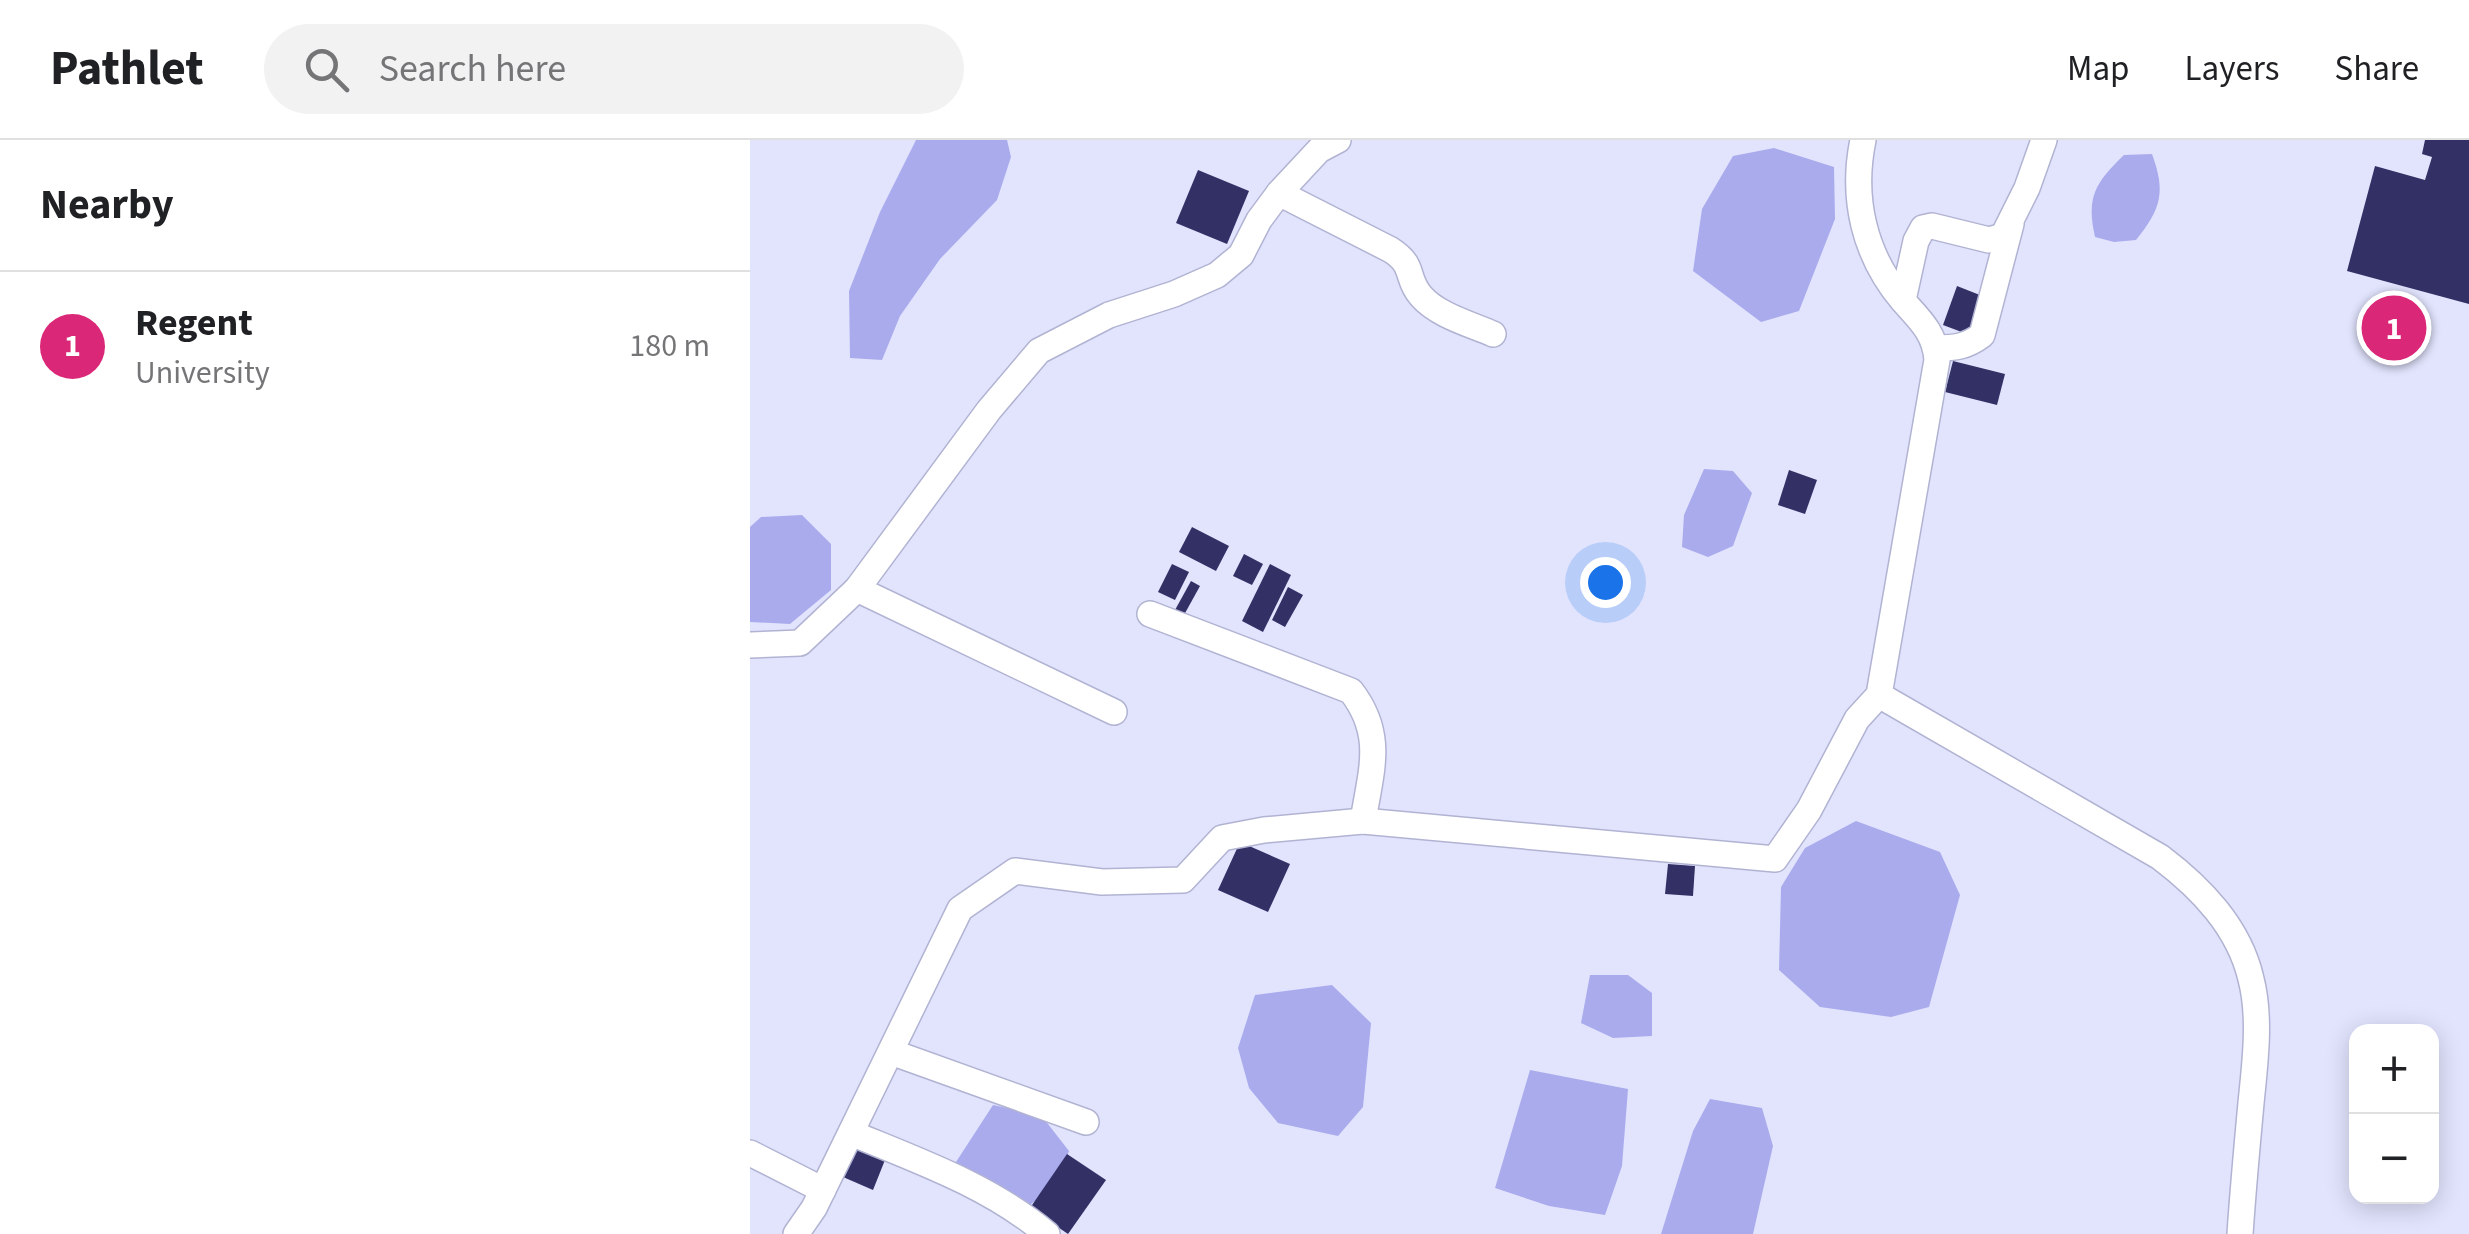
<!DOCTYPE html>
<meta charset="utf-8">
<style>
:root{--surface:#fff;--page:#f2f2f2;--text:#202124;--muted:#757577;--line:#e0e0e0;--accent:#db2777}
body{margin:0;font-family:"Source Sans 3",sans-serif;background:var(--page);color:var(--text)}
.controls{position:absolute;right:30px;bottom:30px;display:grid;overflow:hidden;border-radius:20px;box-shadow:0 5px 25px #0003}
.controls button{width:90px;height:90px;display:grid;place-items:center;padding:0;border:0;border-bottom:2px solid var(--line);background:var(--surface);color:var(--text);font:50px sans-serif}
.you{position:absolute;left:855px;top:442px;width:35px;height:35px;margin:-25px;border:8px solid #fff;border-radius:50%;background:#1a73e8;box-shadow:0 0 0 15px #1a73e833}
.badge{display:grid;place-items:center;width:65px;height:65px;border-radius:50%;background:var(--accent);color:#fff;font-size:32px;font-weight:700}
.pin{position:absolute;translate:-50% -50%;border:5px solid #fff;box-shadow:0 2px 10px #0006}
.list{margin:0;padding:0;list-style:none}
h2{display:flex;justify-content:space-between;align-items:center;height:130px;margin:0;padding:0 40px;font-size:42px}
h2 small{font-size:32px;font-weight:400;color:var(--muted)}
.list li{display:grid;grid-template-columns:65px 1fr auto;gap:30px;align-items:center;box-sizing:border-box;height:150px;padding:0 40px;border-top:2px solid var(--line)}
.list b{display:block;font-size:38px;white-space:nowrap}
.list p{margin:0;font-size:32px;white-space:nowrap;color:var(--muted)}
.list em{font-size:32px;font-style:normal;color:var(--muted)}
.icon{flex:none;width:55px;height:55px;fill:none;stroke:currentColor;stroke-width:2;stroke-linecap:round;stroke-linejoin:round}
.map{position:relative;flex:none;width:1719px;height:1094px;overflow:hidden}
header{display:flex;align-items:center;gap:60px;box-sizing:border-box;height:140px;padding:0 50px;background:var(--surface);border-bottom:2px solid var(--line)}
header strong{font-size:48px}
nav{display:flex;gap:55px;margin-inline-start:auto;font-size:35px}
.search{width:700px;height:90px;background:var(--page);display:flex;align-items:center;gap:25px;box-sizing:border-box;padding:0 35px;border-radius:55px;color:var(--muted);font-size:38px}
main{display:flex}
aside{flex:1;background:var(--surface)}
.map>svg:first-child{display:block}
.water{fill:#aaabed}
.building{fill:#333066}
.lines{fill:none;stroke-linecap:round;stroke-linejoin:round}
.minor-casing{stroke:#b1b3d2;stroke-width:28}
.minor{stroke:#fff;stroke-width:25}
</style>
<header>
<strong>Pathlet</strong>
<div class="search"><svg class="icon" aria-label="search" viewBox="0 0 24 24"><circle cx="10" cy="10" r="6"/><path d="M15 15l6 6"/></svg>Search here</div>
<nav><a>Map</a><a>Layers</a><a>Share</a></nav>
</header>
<main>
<aside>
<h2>Nearby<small></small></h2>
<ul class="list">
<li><span class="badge">1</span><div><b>Regent</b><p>University</p></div><em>180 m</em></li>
</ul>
</aside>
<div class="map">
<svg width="1719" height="1094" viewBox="0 0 1719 1094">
<rect width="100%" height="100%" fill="#e2e4fe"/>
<g class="water">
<path d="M166,0H257L261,17L247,60L190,119L150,176L132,220L100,218L99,151L130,72Z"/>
<path d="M1024,8L1084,27L1085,79L1049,171L1011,182L943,131L952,69L983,16Z"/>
<path d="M1402,14C1416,52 1411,69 1386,100L1364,102L1345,97C1336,57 1345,43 1374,15Z"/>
<path d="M954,329L983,331L1002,353L983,406L958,417L932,407L934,375Z"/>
<path d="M52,375L81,404V450L40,484L0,482V387L11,377Z"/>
<path d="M1106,681L1190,712L1210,755L1179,867L1141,877L1070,867L1029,830L1031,747L1055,708Z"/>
<path d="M840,835H878L902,853V896L863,898L831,883Z"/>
<path d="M582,845L621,883L613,967L588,996L528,983L499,948L488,908L505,855Z"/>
<path d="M780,930L878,949L872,1026L855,1075L799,1066L745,1048Z"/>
<path d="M960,959L1012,968L1023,1006L1003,1094H911L943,991Z"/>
<path d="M243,965L291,975L319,1011L308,1042L275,1069L211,1050L206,1022Z"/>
</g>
<g class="building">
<path d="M1675,0H1719V164L1597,131L1625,26L1675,40L1682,17L1672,14Z"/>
<path d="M448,30L499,51L477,104L426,83Z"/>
<path d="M1207,146L1240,159L1225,197L1193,185Z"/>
<path d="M1203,221L1255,234L1247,265L1195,252Z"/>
<path d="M1039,330L1067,340L1055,374L1028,365Z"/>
<path d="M442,387L479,406L466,431L429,412Z"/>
<path d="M494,414L513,424L502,445L483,436Z"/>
<path d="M422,424L439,432L425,460L408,452Z"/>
<path d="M520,424L541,435L513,492L492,481Z"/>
<path d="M441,441L450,446L434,475L425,470Z"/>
<path d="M538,447L553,455L535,487L522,480Z"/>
<path d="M490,702L540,724L518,772L468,750Z"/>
<path d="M918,724L945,726L943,756L915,754Z"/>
<path d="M104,1008L135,1020L123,1050L93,1037Z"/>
<path d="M317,1014L356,1040L318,1094L280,1068Z"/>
</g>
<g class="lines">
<g class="minor-casing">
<g id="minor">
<path d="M529,53L641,110C666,126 655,138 671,156C687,175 720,184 743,194"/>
<path d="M1153,160L1166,101L1173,88L1182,86L1239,100L1253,96L1277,48L1294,0"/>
<path d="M1186,208C1205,208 1216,207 1232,195L1261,84"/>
<path d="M107,449L364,572"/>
<path d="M400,474L601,551C635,595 621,630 613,681"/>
<path d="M0,505L50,503L107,449L239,270L289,211L359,175L424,154L467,135L491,115L509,80L529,53L569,10L588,0"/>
<path d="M1129,555L1410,717C1451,748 1489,787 1501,839C1511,878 1505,923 1501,963C1497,1006 1493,1050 1490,1094"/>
<path d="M141,912L336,982"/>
<path d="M101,993C169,1021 240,1046 297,1094"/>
<path d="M0,1013L73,1050"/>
<path d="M46,1094L64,1068L210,769L265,731L352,742L433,740L472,698L514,690L613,681L1025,719L1059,670L1107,579L1129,555L1187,220C1185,193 1170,180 1153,161C1114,115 1101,58 1113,0"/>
</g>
</g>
<use href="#minor" class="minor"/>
</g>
</svg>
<div class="controls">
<button>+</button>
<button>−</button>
</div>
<div class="you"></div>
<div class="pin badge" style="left:1644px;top:188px">1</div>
</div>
</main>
